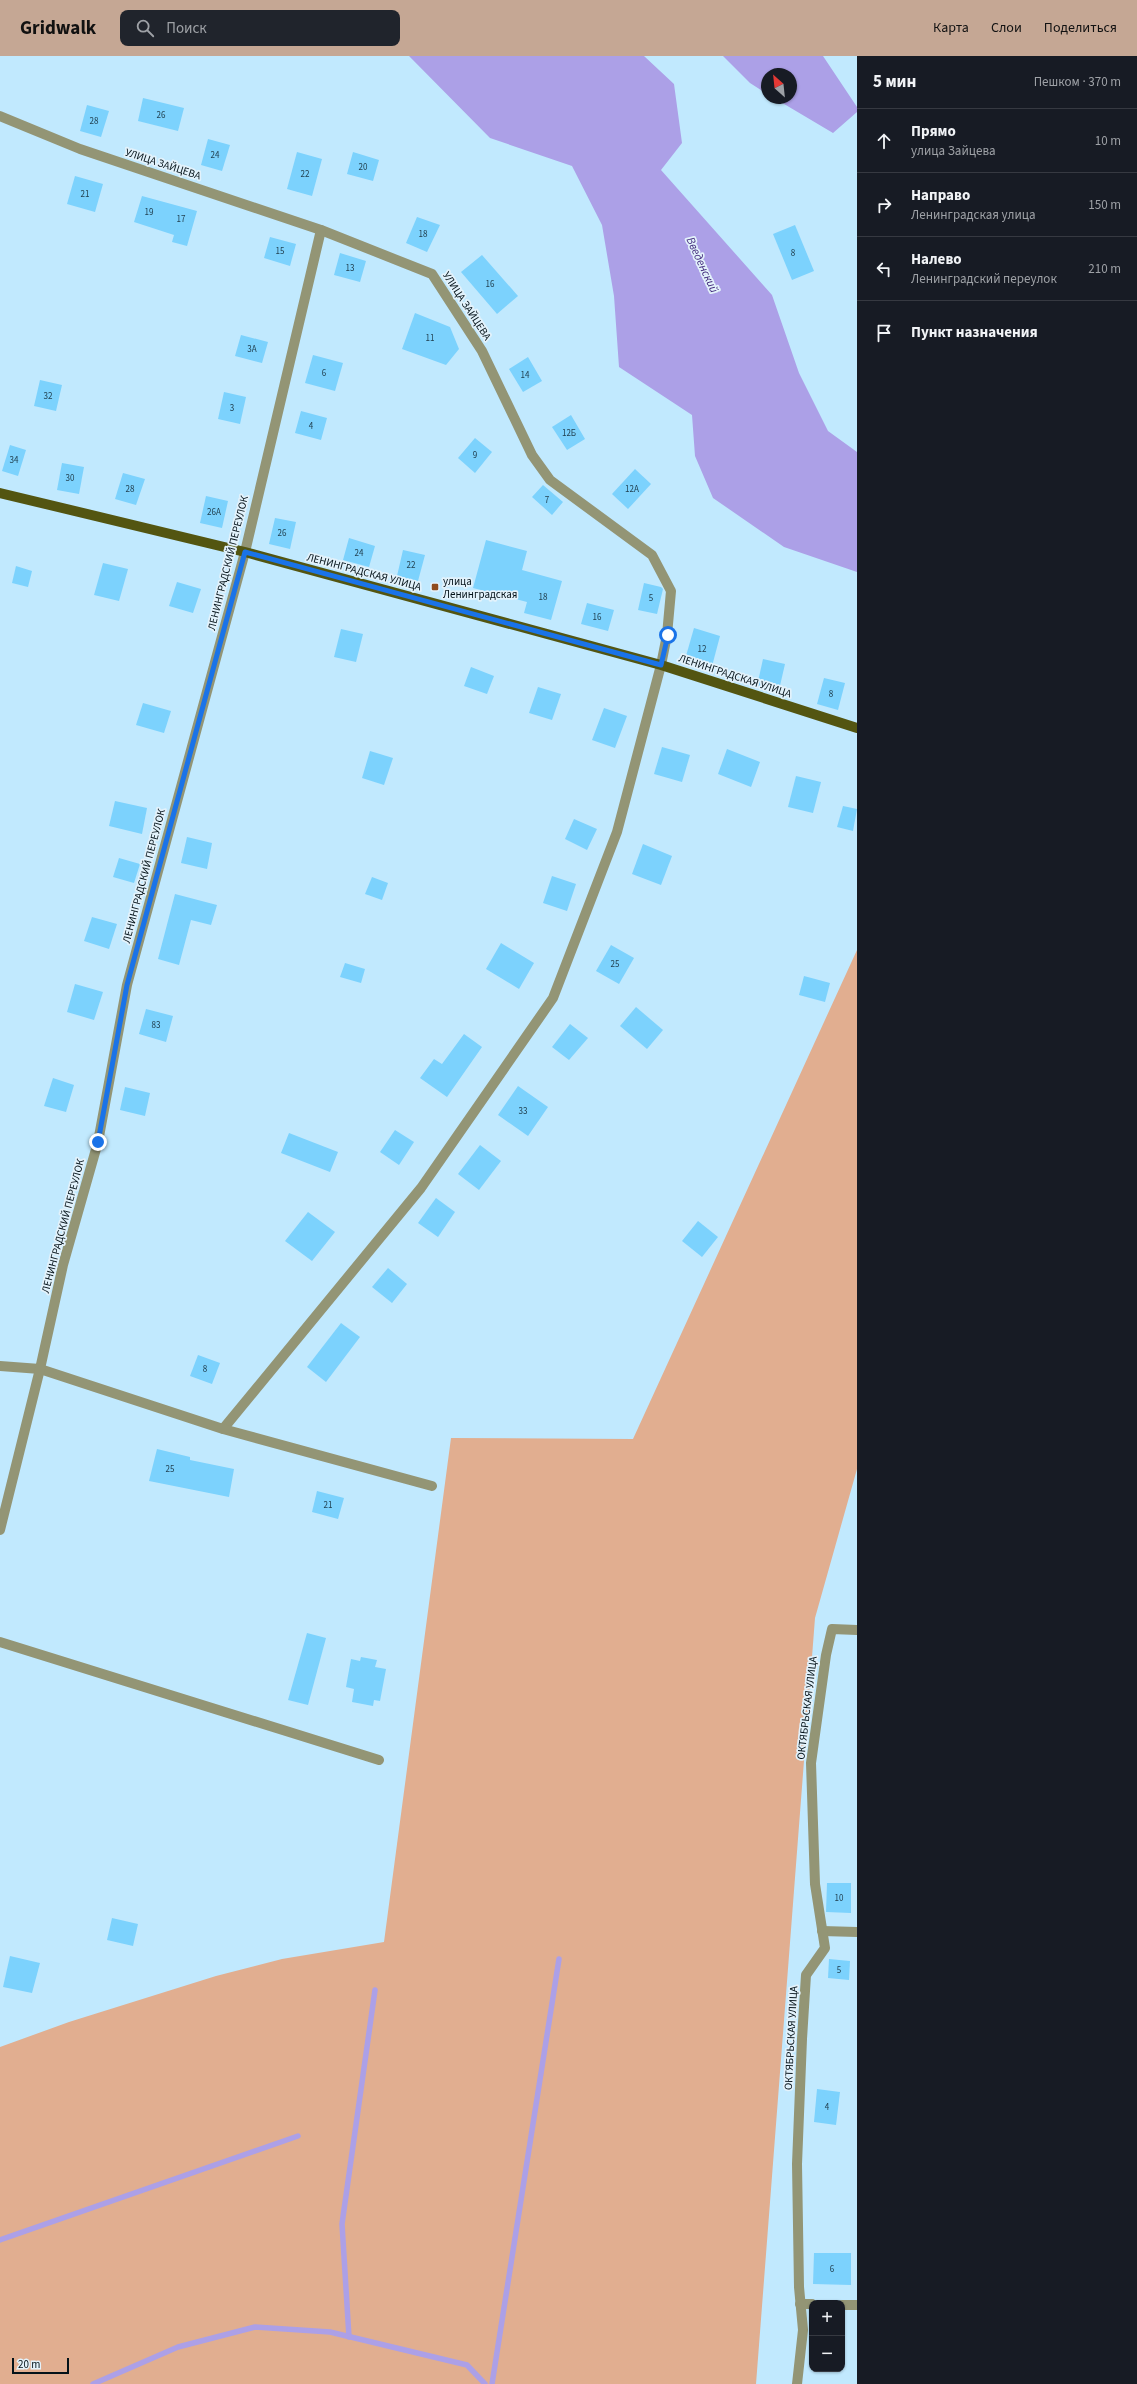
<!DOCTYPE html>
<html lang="ru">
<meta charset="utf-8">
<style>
:root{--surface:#171b24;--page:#20242c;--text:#f1f3f6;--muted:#9ea1a6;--line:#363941;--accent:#c5a794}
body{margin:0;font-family:"Source Sans 3",sans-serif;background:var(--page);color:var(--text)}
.controls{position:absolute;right:12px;bottom:12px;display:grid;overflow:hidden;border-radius:8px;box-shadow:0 1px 3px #0004}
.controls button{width:36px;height:36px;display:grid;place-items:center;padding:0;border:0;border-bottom:1px solid var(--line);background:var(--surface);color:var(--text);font:20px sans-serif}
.compass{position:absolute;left:761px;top:12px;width:36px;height:36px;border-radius:50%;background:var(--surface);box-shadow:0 1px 3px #0004;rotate:333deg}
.scale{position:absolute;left:12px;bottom:10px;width:57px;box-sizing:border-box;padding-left:4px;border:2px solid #041219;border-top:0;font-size:11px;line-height:14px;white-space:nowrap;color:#041219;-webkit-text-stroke:3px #e3f2fb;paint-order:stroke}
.stop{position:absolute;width:12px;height:12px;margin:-9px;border:3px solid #1a73e8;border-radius:50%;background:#fff}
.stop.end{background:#1a73e8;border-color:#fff;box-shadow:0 1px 4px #0008}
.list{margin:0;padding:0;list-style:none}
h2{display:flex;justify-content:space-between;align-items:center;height:52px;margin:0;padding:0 16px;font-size:17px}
h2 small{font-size:13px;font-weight:400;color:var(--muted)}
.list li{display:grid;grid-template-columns:26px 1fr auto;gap:12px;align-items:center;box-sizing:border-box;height:64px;padding:0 16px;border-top:1px solid var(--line)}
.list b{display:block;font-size:15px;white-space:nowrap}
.list p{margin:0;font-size:13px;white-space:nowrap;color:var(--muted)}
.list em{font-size:13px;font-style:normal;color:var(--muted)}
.icon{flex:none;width:22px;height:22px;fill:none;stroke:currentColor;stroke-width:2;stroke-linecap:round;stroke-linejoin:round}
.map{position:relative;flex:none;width:857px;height:2328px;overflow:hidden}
header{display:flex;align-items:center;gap:24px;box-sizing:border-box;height:56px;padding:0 20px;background:var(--accent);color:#111}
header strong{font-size:19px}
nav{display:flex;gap:22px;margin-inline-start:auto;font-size:14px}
.search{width:280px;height:36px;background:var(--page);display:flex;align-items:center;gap:10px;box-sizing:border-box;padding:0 14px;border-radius:8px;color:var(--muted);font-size:15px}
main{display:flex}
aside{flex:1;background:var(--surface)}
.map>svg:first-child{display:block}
.green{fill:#e1ae90}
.water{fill:#aca0e7}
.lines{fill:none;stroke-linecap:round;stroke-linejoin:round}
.stream{stroke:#aca0e7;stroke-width:5.5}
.building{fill:#7cd2fd}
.minor{stroke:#939575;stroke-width:10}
.primary{stroke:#535511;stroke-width:10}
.route{stroke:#1a73e8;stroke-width:5}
.poi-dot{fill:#8f4b1d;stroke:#e3f2fb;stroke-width:1.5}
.labels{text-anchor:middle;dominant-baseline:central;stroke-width:3.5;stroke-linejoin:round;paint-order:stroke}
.number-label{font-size:9px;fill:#224252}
.street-label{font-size:11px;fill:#041219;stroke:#e3f2fb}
.poi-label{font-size:11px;fill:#041219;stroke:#e3f2fb;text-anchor:start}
.water-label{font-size:12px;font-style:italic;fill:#41297b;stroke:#e3f2fb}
</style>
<header>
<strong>Gridwalk</strong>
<div class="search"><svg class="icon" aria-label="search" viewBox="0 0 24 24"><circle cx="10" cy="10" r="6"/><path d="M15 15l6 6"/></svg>Поиск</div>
<nav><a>Карта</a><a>Слои</a><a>Поделиться</a></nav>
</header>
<main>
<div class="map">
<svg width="857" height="2328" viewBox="0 0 857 2328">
<rect width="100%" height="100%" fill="#c1e9fe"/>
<path class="green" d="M857,894V1413L815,1562L756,2328H0V1991L69,1966L216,1920L282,1903L384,1886L451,1382L633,1383Z"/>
<g class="water">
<path d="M409,0H644L674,28L682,87L661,114L772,239L799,317L828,375L857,396V516L784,491L713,442L695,400L692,359L619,311L614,240L602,169L572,110L490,82Z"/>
<path d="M723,0H823L857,51V56L833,77L774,42H791V18H767V38L750,27Z"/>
</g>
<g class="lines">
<g class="stream">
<path d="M0,2184L298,2080"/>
<path d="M349,2281L342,2168L375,1934"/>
<path d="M93,2328L178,2291L255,2271L330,2276L467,2309L485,2328"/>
<path d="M492,2328L559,1903"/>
</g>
</g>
<g class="building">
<path d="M143,42L184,52L178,75L138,65Z"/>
<path d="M87,49L109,55L101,81L80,75Z"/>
<path d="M208,83L230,89L222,115L201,109Z"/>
<path d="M297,96L322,103L312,140L287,133Z"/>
<path d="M353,96L379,104L373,125L347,118Z"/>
<path d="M75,120L103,128L95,156L67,148Z"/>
<path d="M142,140L197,155L187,190L172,186L174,179L134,166Z"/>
<path d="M417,161L440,169L427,196L406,187Z"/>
<path d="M795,169L814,215L792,224L773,178Z"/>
<path d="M270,181L296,188L290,210L264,202Z"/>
<path d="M340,197L366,205L360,226L334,219Z"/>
<path d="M482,199L518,240L497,258L461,216Z"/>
<path d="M415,257L450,271L459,293L446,309L402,293Z"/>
<path d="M241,279L268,286L262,307L235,300Z"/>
<path d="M313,299L343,307L335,335L305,327Z"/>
<path d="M528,301L542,325L523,336L509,313Z"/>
<path d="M40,324L62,329L56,355L34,350Z"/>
<path d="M224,336L246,341L240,368L218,363Z"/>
<path d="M301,355L327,362L321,384L295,377Z"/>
<path d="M571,359L585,383L567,394L552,371Z"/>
<path d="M475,382L492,396L475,417L458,402Z"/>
<path d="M10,389L26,394L18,420L2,415Z"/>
<path d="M62,407L84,411L79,438L57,434Z"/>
<path d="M635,413L651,428L628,453L612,438Z"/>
<path d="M123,417L145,423L136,449L115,443Z"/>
<path d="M543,429L563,446L552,459L532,441Z"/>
<path d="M206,440L228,445L222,472L200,467Z"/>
<path d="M275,462L296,466L290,493L269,488Z"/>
<path d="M349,482L375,490L369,511L343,504Z"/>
<path d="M486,484L527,495L522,514L562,525L551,564L524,557L527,546L473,532Z"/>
<path d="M403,494L425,499L418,525L397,520Z"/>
<path d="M103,507L128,513L119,545L94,539Z"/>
<path d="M16,510L32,515L28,531L12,527Z"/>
<path d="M177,526L201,533L193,557L169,550Z"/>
<path d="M644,527L661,531L663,533L657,558L638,554Z"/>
<path d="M587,547L614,554L608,575L581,568Z"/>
<path d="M694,572L720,580L711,614L684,607Z"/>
<path d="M341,573L363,578L356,606L334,601Z"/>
<path d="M763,603L785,608L779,634L757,630Z"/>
<path d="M471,611L494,620L487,638L464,630Z"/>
<path d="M824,622L845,627L838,654L817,648Z"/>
<path d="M538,631L561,638L552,664L529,657Z"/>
<path d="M143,647L171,655L164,677L136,669Z"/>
<path d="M604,652L627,660L615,692L592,684Z"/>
<path d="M662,691L690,699L682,726L654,718Z"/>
<path d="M727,693L760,706L751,731L718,718Z"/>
<path d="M370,695L393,702L384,729L362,722Z"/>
<path d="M796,720L821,726L813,757L788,751Z"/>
<path d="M115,745L147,752L142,778L109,770Z"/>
<path d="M843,750L857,753L853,775L837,771Z"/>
<path d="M574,763L597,773L587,794L565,783Z"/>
<path d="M187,781L212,787L207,813L181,807Z"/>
<path d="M643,788L672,800L661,829L632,818Z"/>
<path d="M119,802L140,808L134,827L113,821Z"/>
<path d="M552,820L576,828L567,855L543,847Z"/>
<path d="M372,821L388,827L382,844L365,838Z"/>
<path d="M175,838L217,849L211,869L191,864L179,909L158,903Z"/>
<path d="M92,861L117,868L109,893L84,885Z"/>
<path d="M501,887L534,907L519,933L486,913Z"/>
<path d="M611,889L634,902L619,928L596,915Z"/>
<path d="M345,907L365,913L361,927L340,921Z"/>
<path d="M804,920L830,927L825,946L799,939Z"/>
<path d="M75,928L103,936L94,964L67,956Z"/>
<path d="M636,951L663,974L647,993L620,970Z"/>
<path d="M146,953L173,960L166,986L139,978Z"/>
<path d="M570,968L588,982L569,1004L552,991Z"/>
<path d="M464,978L482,991L447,1041L420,1022L434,1003L442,1008Z"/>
<path d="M53,1022L74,1029L66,1056L44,1050Z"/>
<path d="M518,1030L548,1051L528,1080L498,1059Z"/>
<path d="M125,1031L150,1037L145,1060L120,1054Z"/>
<path d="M395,1074L414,1086L399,1109L380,1096Z"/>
<path d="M289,1077L338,1096L330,1116L281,1097Z"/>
<path d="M480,1089L501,1105L479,1134L458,1118Z"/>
<path d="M436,1142L455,1156L438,1181L418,1167Z"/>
<path d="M308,1156L335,1176L312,1205L285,1185Z"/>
<path d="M698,1165L718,1181L702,1201L682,1185Z"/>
<path d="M388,1212L407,1228L392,1247L372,1231Z"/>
<path d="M341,1267L360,1281L326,1326L307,1311Z"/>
<path d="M198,1299L220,1307L212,1328L190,1320Z"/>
<path d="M157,1393L190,1401V1404L234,1413L229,1441L149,1425Z"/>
<path d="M317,1435L344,1442L338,1463L312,1456Z"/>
<path d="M307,1577L326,1582L308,1649L288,1644Z"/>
<path d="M361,1601L377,1604L375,1611L386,1613L380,1645L374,1644L373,1650L352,1646L354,1633L346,1631L351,1603L360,1605Z"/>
<path d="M827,1827H851V1857L826,1856Z"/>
<path d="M112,1862L138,1868L133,1890L107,1884Z"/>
<path d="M10,1900L40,1907L32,1937L3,1931Z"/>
<path d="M829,1903L850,1905L849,1924L828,1922Z"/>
<path d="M817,2033L840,2036L836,2069L814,2066Z"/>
<path d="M814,2197H851V2229L813,2228Z"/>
</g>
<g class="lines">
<g class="minor">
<path d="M0,60L80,93L321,174L432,218L482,295L532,399L550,424L652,499L671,535L667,579L661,609L617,776L553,942L421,1132L223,1373"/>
<path d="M0,1310L40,1313L223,1373L432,1430"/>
<path d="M0,1474L40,1313L63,1209L98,1086L127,929L245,496L321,174"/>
<path d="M0,1586L379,1704"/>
<path d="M822,1875L857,1876"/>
<path d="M800,2248H812"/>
<path d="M842,2249H857"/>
<path d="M797,2328L803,2274L799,2231L797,2108L802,1983L806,1919L825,1892L815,1828L811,1707L826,1599L832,1573L857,1574"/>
</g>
<path class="primary" d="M0,437L245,496L661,609L857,672"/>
</g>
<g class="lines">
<path class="route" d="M98,1086L127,929L245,496L661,609L668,579"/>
</g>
<rect class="poi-dot" x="431" y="527" width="8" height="8" rx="2"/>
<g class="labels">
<g class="number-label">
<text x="161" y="59">26</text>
<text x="94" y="65">28</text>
<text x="215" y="99">24</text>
<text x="363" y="111">20</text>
<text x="305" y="118">22</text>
<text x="85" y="138">21</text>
<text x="149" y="156">19</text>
<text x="181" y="163">17</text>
<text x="423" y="178">18</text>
<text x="280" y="195">15</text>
<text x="793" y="197">8</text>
<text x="350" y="212">13</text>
<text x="490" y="228">16</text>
<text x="430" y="282">11</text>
<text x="252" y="293">3А</text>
<text x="324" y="317">6</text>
<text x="525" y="319">14</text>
<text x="48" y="340">32</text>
<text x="232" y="352">3</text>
<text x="311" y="370">4</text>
<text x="569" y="377">12Б</text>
<text x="475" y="399">9</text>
<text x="14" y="404">34</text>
<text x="70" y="422">30</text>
<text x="130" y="433">28</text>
<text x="632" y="433">12А</text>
<text x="547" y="444">7</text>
<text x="214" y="456">26А</text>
<text x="282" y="477">26</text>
<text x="359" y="497">24</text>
<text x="411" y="509">22</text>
<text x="543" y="541">18</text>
<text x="651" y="542">5</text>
<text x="597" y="561">16</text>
<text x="702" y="593">12</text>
<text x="831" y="638">8</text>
<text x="615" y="908">25</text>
<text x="156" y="969">83</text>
<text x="523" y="1055">33</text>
<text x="205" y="1313">8</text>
<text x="170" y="1413">25</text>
<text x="328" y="1449">21</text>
<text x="839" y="1842">10</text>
<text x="839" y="1914">5</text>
<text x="827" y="2051">4</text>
<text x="832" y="2213">6</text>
</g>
<g class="street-label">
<text transform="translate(163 108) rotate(18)">УЛИЦА ЗАЙЦЕВА</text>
<text transform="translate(467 250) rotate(57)">УЛИЦА ЗАЙЦЕВА</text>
<text transform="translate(228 507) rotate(-76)">ЛЕНИНГРАДСКИЙ ПЕРЕУЛОК</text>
<text transform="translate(364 516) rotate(15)">ЛЕНИНГРАДСКАЯ УЛИЦА</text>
<text transform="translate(735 620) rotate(18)">ЛЕНИНГРАДСКАЯ УЛИЦА</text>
<text transform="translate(144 820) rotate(-75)">ЛЕНИНГРАДСКИЙ ПЕРЕУЛОК</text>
<text transform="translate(63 1170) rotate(-75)">ЛЕНИНГРАДСКИЙ ПЕРЕУЛОК</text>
<text transform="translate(807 1652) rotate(-83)">ОКТЯБРЬСКАЯ УЛИЦА</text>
<text transform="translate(791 1982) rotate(-87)">ОКТЯБРЬСКАЯ УЛИЦА</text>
</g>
<g class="poi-label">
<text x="443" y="525">улица<tspan x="443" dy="13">Ленинградская</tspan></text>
</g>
<g class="water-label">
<text transform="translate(702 209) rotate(65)">Введенский</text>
</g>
</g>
</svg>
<div class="controls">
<button>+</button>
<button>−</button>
</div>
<svg class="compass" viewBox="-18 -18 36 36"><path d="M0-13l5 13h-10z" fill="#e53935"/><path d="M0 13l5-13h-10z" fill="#9ea1a6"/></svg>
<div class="scale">20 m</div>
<div class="stop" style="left:668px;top:579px"></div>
<div class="stop end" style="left:98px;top:1086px"></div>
</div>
<aside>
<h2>5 мин<small>Пешком · 370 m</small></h2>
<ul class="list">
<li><svg class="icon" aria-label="ahead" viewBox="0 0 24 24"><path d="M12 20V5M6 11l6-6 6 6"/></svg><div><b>Прямо</b><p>улица Зайцева</p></div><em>10 m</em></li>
<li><svg class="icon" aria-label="right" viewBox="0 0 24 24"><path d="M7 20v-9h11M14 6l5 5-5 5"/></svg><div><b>Направо</b><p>Ленинградская улица</p></div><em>150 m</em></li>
<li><svg class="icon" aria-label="left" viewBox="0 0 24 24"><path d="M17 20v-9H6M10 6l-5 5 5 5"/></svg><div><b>Налево</b><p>Ленинградский переулок</p></div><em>210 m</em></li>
<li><svg class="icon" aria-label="arrive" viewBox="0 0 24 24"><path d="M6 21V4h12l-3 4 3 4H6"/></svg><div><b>Пункт назначения</b></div></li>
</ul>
</aside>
</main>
